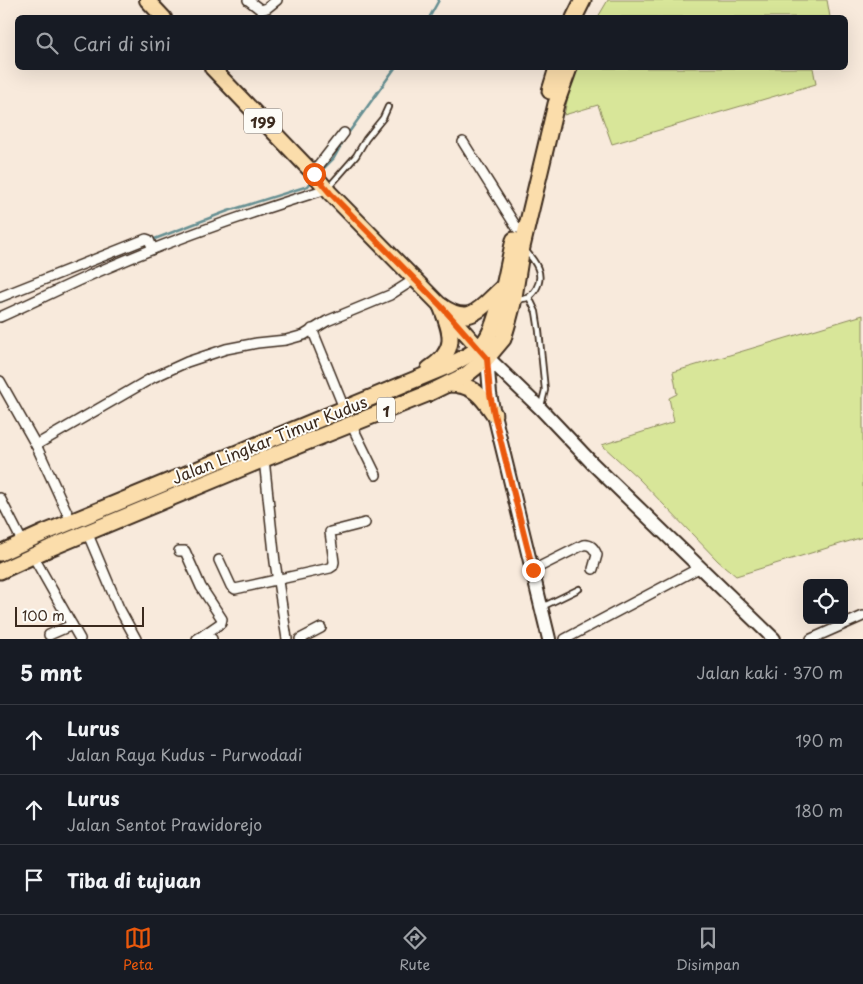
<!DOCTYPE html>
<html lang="id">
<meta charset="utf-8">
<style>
:root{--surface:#171b24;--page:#20242c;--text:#f1f3f6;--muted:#9ea1a6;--line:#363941;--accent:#ea580c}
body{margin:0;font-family:"Playpen Sans",sans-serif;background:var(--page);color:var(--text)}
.controls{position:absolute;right:15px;bottom:15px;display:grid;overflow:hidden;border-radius:8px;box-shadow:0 5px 20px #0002}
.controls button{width:45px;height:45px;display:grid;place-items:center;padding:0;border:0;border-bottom:1px solid var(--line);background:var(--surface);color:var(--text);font:25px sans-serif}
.scale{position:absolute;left:15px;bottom:12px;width:129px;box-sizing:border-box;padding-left:5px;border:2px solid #3b2a1e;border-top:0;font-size:14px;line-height:18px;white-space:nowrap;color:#3b2a1e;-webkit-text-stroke:4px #fdfcf7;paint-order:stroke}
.stop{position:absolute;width:15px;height:15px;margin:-11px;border:4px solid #ea580c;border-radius:50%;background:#fff}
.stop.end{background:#ea580c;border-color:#fff;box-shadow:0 1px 5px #0008}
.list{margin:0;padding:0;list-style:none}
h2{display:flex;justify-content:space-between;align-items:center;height:65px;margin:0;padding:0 20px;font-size:21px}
h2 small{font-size:16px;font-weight:400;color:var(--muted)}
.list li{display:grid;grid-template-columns:32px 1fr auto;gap:15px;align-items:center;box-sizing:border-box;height:70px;padding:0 20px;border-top:1px solid var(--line)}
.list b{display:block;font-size:19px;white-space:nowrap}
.list p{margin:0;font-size:16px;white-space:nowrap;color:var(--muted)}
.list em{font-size:16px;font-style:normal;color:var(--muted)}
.icon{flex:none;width:28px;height:28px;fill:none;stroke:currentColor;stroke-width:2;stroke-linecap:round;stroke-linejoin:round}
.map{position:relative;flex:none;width:863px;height:639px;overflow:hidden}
.search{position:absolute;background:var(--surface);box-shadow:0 5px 20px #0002;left:15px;right:15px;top:15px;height:55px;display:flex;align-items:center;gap:12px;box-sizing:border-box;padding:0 18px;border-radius:8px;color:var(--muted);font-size:19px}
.sheet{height:275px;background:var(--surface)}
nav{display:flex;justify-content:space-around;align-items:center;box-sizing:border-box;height:70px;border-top:1px solid var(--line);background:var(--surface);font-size:14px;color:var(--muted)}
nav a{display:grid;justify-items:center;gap:2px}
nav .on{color:var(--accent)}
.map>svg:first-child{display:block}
.green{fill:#d8e699;stroke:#8a885c}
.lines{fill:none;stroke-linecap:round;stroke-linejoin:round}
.stream{stroke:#668f92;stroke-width:2.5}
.service-casing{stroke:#3b2a1e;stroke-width:8}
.minor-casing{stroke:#3b2a1e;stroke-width:12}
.secondary-casing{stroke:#3b2a1e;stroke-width:16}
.primary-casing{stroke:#3b2a1e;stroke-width:18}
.trunk-casing{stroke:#3b2a1e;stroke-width:19}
.service{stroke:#fdfcf7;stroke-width:4.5}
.minor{stroke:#fdfcf7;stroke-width:9}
.secondary{stroke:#fdfcf7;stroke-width:12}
.primary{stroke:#fbddab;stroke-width:14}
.trunk{stroke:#fbddab;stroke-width:15}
.route{stroke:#ea580c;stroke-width:6}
.labels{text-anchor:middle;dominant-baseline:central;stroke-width:4;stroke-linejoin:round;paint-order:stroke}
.shield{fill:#fdfcf7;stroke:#75695f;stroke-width:1}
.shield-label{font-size:15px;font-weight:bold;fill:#3b2a1e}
.street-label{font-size:16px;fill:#3b2a1e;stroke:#fdfcf7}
</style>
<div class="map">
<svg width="863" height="639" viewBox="0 0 863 639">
<rect width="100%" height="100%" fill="#f8eadc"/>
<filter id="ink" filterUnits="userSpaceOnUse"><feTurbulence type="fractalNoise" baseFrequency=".02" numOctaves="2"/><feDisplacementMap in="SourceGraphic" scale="10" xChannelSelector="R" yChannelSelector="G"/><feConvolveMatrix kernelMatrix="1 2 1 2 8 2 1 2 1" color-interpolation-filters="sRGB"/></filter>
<g filter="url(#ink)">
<g class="green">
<path d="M608,0H827L830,17H598Z"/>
<path d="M574,68H813L816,84L612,144L598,105L564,115Z"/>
<path d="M863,315V537L736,576L718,561L639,479L602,445L674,422L669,398L677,394L673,372Z"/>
</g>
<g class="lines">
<g class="stream">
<path d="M429,18L439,0"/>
<path d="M347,135L395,68"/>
<path d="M319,173L334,158L344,140"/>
<path d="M152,240L228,211L308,186L312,181"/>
<path d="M0,302L12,297"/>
</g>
<g class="service-casing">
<g id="service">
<path d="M328,188L356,156L366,139L383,118L388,107"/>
<path d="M529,297L536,312L539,331L545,390L541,406"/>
<path d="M516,301C520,299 524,299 527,298C531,296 534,292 536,289C545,274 535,261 525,250"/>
<path d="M544,606L579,589"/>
</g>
</g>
<g class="minor-casing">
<g id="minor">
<path d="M248,0L261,10L267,8L277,0"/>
<path d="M463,142L517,228"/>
<path d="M313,173L344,133"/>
<path d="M0,297L146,239L149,240L153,249"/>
<path d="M0,317C36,301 71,283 107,268C179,237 252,212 327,189"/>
<path d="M312,329L344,408"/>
<path d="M0,381L36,445L71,521"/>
<path d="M351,424L376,475"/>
<path d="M36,445L152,378L187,362L226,349L257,343L286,340L304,335L327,321L390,295L415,279"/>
<path d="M264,459L275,562L287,639"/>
<path d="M0,498L23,543"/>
<path d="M87,532L119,608L136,639"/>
<path d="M179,551H185L201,587L222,619L221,623L205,634"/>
<path d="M33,556L80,639"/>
<path d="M219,560L231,586L235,589L330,568L333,566L334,562L330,532L365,523"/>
<path d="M533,570L583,545C591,544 594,548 597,555L593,569"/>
<path d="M49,635L72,625"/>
<path d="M197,639L205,634L212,639"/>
<path d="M300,639L321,628"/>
<path d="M565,639L699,568"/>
<path d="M811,639L863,616"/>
</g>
</g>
<g class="secondary-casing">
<g id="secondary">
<path d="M481,351L540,408L593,464L774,639"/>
<path d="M487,358L490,394L494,414L549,639"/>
</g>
</g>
<g class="primary-casing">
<g id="primary">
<path d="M147,0L164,18"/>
<path d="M212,68L313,173L330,193L441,306L478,347"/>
</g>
</g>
<g class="trunk-casing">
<g id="trunk">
<path d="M574,18L583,0"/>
<path d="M550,91L557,68"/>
<path d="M441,306C471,327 480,308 502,288"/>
<path d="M429,369C458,350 452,334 441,306"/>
<path d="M448,384C473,384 481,395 494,414"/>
<path d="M0,553L44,533L450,365C463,358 475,353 485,341C499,323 508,264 514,240"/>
<path d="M0,571L50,548L264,459L427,394L466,375L487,358L503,339L508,322L513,303L522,247L556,104L569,68"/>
</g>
</g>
<use href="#service" class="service"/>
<use href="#minor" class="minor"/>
<use href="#secondary" class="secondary"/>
<use href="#primary" class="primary"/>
<use href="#trunk" class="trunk"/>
</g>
</g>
<g class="lines" filter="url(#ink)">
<path class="route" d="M314,174L330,193L441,306L487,358L490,394L494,414L533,570"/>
</g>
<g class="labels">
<g class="shield">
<rect x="244" y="108.5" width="38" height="25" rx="4"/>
<rect x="377" y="397.5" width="18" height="25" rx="4"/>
</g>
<g class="shield-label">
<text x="263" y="121">199</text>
<text x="386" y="410">1</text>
</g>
<g class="street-label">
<text transform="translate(269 439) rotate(-22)">Jalan Lingkar Timur Kudus</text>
</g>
</g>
</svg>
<div class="controls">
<button><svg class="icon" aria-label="locate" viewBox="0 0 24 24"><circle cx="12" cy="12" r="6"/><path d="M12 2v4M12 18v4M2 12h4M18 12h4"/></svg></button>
</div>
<div class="scale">100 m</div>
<div class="stop" style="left:314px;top:174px"></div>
<div class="stop end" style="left:533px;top:570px"></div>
<div class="search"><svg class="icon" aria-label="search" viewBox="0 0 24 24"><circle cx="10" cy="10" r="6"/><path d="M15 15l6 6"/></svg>Cari di sini</div>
</div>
<section class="sheet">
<h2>5 mnt<small>Jalan kaki · 370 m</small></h2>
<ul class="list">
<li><svg class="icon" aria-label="ahead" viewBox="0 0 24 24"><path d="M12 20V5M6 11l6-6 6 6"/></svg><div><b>Lurus</b><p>Jalan Raya Kudus - Purwodadi</p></div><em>190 m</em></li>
<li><svg class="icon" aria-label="ahead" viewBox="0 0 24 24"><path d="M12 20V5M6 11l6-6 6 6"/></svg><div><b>Lurus</b><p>Jalan Sentot Prawidorejo</p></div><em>180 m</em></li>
<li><svg class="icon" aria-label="arrive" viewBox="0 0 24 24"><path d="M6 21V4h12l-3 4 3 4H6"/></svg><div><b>Tiba di tujuan</b></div></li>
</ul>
</section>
<nav>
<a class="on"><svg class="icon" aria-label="map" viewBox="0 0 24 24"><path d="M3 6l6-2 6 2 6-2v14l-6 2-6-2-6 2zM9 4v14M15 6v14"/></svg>Peta</a>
<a><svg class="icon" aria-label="directions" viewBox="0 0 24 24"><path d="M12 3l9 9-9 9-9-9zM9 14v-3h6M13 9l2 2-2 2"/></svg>Rute</a>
<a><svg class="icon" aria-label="saved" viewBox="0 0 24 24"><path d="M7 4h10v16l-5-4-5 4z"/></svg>Disimpan</a>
</nav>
